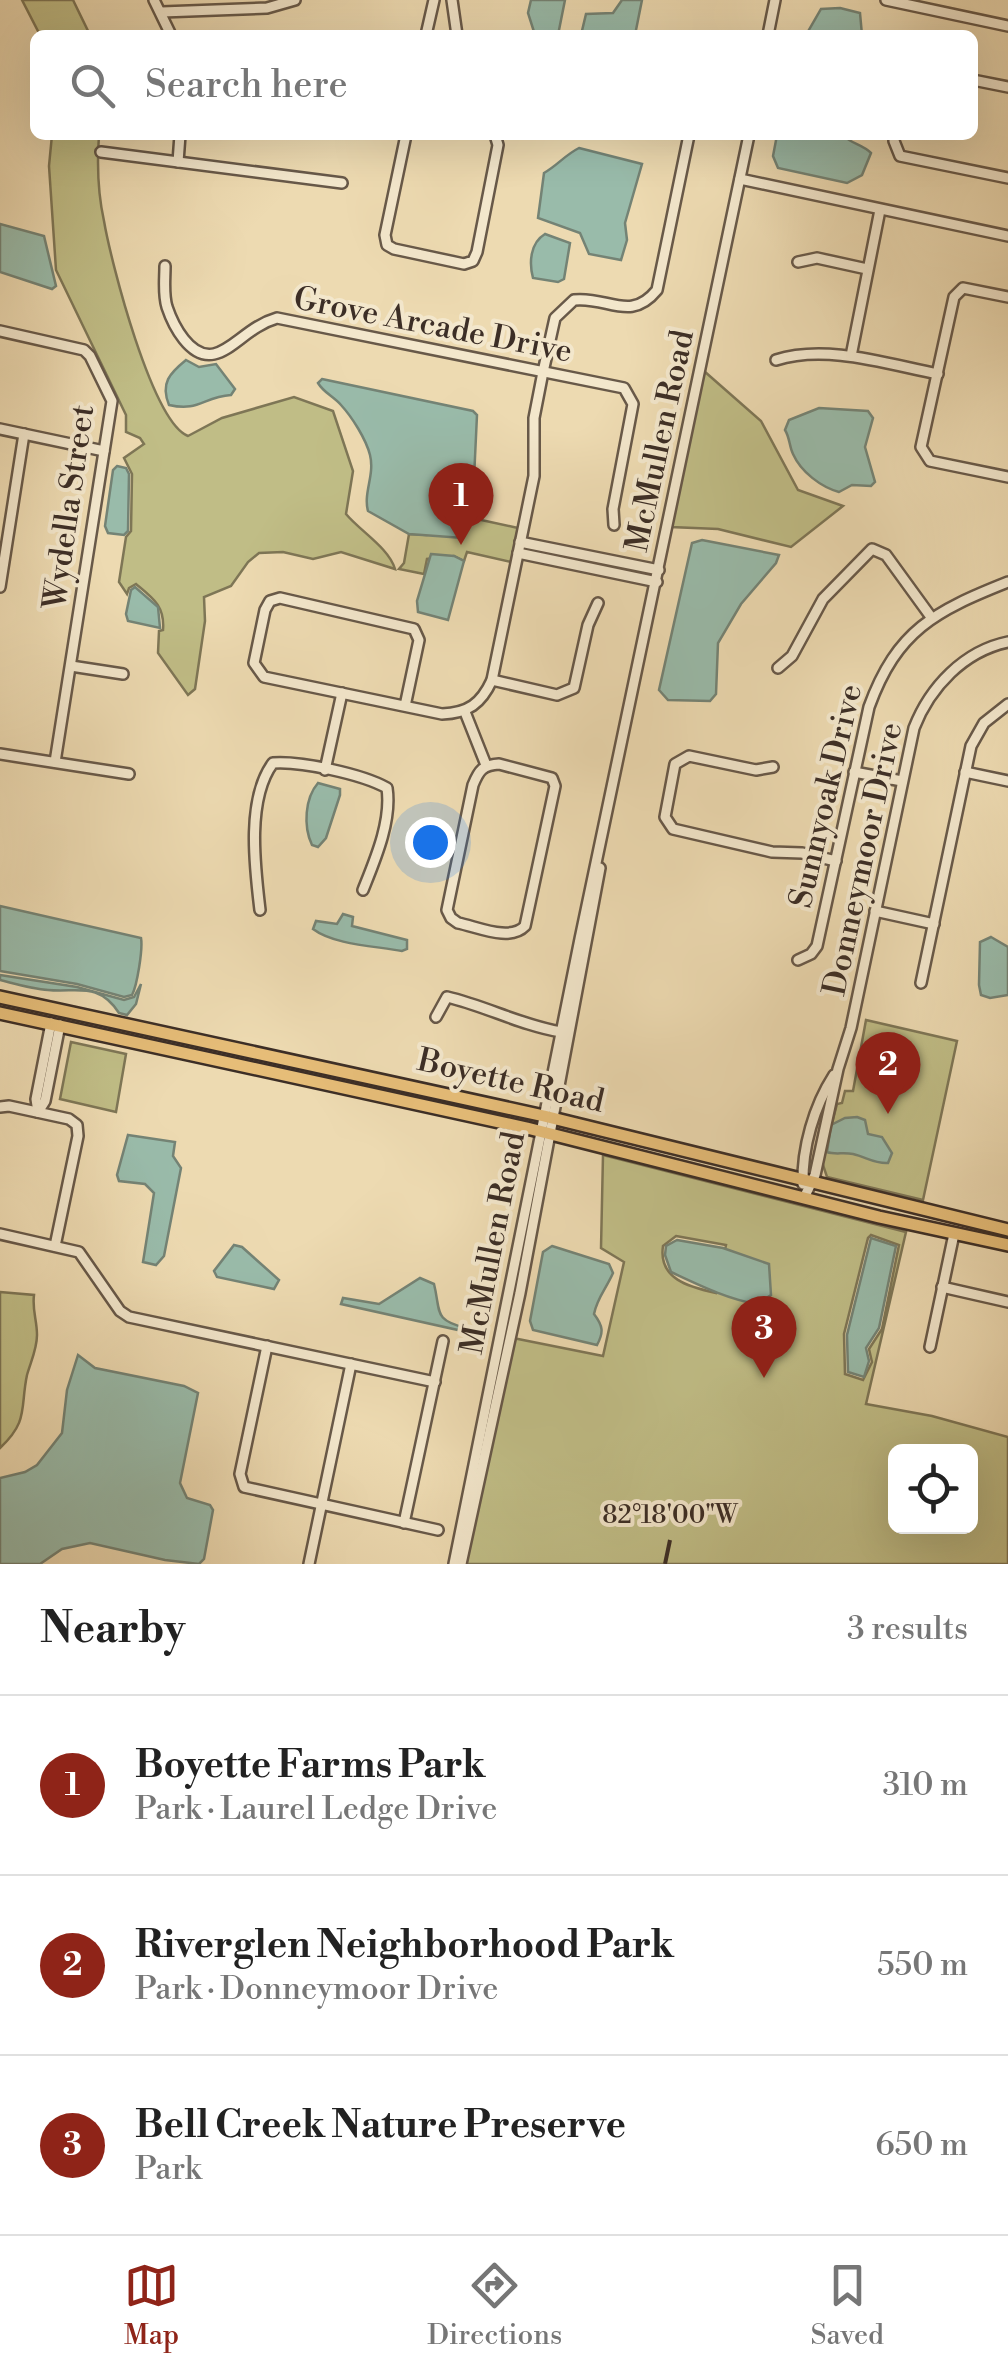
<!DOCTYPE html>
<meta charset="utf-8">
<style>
:root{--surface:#fff;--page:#f6f6f6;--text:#222;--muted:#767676;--line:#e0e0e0;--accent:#8f2418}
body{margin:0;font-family:"Libre Bodoni",serif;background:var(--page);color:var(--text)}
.controls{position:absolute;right:30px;bottom:30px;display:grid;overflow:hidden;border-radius:15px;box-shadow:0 10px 40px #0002}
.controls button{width:90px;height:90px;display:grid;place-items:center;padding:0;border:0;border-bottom:2px solid var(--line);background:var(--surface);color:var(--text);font:50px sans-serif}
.you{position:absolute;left:430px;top:842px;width:35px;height:35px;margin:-25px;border:8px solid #fff;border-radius:50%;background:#1a73e8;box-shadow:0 0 0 15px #1a73e833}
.badge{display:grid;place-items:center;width:65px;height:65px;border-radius:50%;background:var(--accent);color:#fff;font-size:32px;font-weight:700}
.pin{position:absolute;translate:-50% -82px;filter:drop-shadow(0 2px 5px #0008)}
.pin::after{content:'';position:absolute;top:52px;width:35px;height:30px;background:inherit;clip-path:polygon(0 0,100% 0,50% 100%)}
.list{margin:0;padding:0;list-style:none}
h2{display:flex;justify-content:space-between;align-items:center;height:130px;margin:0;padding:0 40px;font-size:42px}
h2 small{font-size:32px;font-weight:400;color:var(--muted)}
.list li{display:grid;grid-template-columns:65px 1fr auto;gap:30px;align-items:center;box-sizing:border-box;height:180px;padding:0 40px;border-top:2px solid var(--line)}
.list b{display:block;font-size:38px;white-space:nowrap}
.list p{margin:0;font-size:32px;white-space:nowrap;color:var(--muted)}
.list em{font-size:32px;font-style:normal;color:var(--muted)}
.icon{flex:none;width:55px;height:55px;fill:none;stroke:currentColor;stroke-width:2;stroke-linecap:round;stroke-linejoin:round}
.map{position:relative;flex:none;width:1008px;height:1564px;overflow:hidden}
.search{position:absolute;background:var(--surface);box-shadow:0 10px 40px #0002;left:30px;right:30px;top:30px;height:110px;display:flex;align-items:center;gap:25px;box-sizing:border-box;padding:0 35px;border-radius:15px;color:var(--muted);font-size:38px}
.sheet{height:670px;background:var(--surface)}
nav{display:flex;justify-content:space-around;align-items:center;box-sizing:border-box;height:140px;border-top:2px solid var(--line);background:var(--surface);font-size:28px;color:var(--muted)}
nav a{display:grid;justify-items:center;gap:5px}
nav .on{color:var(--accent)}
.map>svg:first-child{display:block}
.green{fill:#c0bd86;stroke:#7e7656;stroke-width:2.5;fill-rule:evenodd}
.water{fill:#9ba;stroke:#748375;stroke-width:2.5}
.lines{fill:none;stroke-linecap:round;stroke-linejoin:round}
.minor-casing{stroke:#685949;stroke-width:14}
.major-casing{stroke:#3c2e26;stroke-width:16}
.minor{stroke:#f3e7cc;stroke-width:9}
.major{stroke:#e6bd78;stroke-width:11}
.ticks{fill:none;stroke:#3c2e26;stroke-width:4}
.labels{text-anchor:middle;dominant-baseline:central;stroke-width:8;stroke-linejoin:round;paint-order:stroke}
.street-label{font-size:32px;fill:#3c2e26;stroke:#f3e7cc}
.ticks-label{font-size:25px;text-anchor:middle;fill:#3c2e26;stroke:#f3e7cc;stroke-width:8;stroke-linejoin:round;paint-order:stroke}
</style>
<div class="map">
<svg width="1008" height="1564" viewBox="0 0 1008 1564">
<rect width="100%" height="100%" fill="#eddab1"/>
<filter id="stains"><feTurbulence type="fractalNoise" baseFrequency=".002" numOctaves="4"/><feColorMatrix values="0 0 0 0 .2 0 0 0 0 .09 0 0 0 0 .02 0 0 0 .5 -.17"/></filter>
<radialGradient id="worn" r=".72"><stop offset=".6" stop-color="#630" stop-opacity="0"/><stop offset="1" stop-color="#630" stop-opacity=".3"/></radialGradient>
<g class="green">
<path d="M22,0H73L90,35H40Z"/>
<path d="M52,135H99C97,163 98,194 104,221C111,262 152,422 188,436L222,418L294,397L333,411L353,471L346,514C360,531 389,548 395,569L341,552L313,559L283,552L259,553L248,562L231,586L204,597L205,621L195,689L188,695L158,653L159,631L163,630C165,606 153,598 136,584L129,588L127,594L119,582L126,537L131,531L132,474L124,458L144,444L140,438L126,432V415L56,270L49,166Z"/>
<path d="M704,371L761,421L798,490L843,506L791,547L718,529L671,527Z"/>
<path d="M472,518L518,528L511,562L467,552L464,561L454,556L427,559L424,574L399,569L404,563L409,534L427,535L472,521Z"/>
<path d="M866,1020L957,1041L923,1200L827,1177L822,1162L837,1104L842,1103L845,1091H853Z"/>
<path d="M71,1042L126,1054L116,1112L60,1099Z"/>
<path d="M603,1155L906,1232L866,1404L932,1416L1008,1437V1564H465L513,1338L603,1356L624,1262L601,1248ZM871,1235L899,1245L882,1329L869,1349L872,1362L863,1380L845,1374L844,1334L868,1238ZM676,1236L726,1245L716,1293C689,1287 658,1279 663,1246ZM896,1452H970V1526H896Z"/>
<path d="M0,1292L34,1295C32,1310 37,1320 37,1335C37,1349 31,1361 27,1375C20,1408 29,1421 0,1448Z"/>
</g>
<g class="water">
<path d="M531,0H565L558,35H535L528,13Z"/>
<path d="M622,0H642L635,35H581L586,14L613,13Z"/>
<path d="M840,8L860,13L862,35H806L821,9Z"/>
<path d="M777,135H843C851,144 862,144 871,153L862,175L847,183L778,168L773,156Z"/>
<path d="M579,148L642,164L625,223L627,240L621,260L589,254L580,233L538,218L544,173C558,165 565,155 579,148Z"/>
<path d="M0,224L44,236L56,286L52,289L0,272Z"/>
<path d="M545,234L570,243L564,279L558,282L533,278C529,263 530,243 545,234Z"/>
<path d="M186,360L199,367L216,364L235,389L231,395C203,397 199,412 169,405C160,383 170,373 186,360Z"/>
<path d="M322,379L473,411L477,415L472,521L463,538L409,534L368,511C363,493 375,475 370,455C366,439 352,417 341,405C333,396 324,393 318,383Z"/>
<path d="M819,408L868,411L873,418L865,447L875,482L871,486L852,485L839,492C821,487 801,472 793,454C789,446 790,438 785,430L789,420Z"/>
<path d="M117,466L126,468L129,474L128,531L124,535L108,533L105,526L113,470Z"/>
<path d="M702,540L779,555L776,563L741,604L718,643L716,694L710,701L668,700L659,690L692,543Z"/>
<path d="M431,554L454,556L464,561L448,620L418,612L417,601Z"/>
<path d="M135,587L158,607L160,628L128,621L126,614L131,590Z"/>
<path d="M318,783L340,789V795L326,838L318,847L312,845C303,826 305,798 318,783Z"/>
<path d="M0,906L141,938C143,949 137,986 132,995L124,997L77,984L0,971Z"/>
<path d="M343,914L353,917L352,926L407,940V949L402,951C376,946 334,945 313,929L316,921L337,924Z"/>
<path d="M991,937L1008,947V995L990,998L981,995L979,985L980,942Z"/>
<path d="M0,975L77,987L124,1000L134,997L141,984L136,1004L127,1015L119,1013C98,981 77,993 48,990C32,989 16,984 0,980Z"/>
<path d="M857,1117L865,1120L868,1134L882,1137L892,1153L888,1163C875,1164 866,1157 853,1154C843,1152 835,1155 827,1152L831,1125L845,1118Z"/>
<path d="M128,1135L175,1142L173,1156L181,1168L164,1256L156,1265L143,1262L154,1193L145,1184L119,1181L117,1175Z"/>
<path d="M871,1238L896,1246L879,1328L866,1348L869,1361L864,1377L848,1372L847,1335Z"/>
<path d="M677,1240L723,1248L769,1264L771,1295L757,1304C727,1299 699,1285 671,1272L665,1255L666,1246Z"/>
<path d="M234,1245L242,1247L279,1280L274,1289L217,1277L214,1271Z"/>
<path d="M552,1246L609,1264L613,1273C606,1289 597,1298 594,1314C603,1326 604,1332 597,1345L533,1330L530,1321L543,1252Z"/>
<path d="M420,1278L434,1284C441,1312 433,1320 466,1328L467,1332L341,1304L343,1298L379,1304Z"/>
<path d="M78,1355L95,1368L184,1386L198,1393L180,1483L187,1498L210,1505L213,1510L204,1559L199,1564L165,1560L90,1543L62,1549L40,1564H0V1478L25,1472L37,1465L62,1433L67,1390Z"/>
</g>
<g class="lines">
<g class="minor-casing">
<g id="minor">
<path d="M154,0L171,35"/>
<path d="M452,0L457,35"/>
<path d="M886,0L1008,26"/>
<path d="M162,12L267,8L295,0"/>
<path d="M426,35L434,0"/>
<path d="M768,35L775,0"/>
<path d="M973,80L1008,87"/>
<path d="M406,135L385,235L387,245L394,249L464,264L473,261L477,252L498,145L495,135"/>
<path d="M895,135L894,141L900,156L1008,178"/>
<path d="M101,152L342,183"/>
<path d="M178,162L180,135"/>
<path d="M740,179L1008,236"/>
<path d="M798,262L817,258L867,269"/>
<path d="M165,266C165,280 163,294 167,307C173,325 190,359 214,354C233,350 249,326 277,318L624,388L633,404L613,509L614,525"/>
<path d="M1008,297L963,288L954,297L921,447L930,461L1008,477"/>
<path d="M0,331L84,350L90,356L112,401L55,762"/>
<path d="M851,356L880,210"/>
<path d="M776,360C826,344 887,364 938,374"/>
<path d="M0,429L104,451"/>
<path d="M520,542L659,570"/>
<path d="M518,553L657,582"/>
<path d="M0,587L24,434"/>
<path d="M71,666L123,674"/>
<path d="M778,668L792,656L823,599L872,549L886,555L931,617"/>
<path d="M492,680L557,695L574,688L588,625L598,603"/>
<path d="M405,706L419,640L414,629L280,598L270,601L265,610L254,663L264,677L442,714C468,713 481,704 492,680L534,476V418L543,372L555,318L574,300C608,296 630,323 657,290L689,135"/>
<path d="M465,712L486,765"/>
<path d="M0,754L129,774"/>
<path d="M499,764L552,778L555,786L525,926C510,942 478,927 458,923L451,918L447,910L473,785C479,770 483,765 499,764Z"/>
<path d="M773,767L756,770L689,756L675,764L665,817L673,829L772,852L802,853L836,861"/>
<path d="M325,770L342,693"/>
<path d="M854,772L902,781"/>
<path d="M965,772L1008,781"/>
<path d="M260,910C255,868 246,799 273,763C301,761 362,774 387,788C392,821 375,860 363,890"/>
<path d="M875,911L934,924"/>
<path d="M798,960L811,954L817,946L869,707C897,630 935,611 1008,582"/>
<path d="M921,983L971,746L984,723L1008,704"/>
<path d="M436,1017L447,997C486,1006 520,1025 561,1032"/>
<path d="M0,1107L9,1106L69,1119L77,1125L78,1136L55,1246"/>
<path d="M38,1112L36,1099L51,1023"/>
<path d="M38,1112L45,1101L60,1025"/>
<path d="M803,1184C802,1148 814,1106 834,1075"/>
<path d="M804,1198L815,1175L838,1069L851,1028L914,728C930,687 964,651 1008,642"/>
<path d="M0,1234L79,1252L120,1311L129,1317L435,1382"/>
<path d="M942,1287L1008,1302"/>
<path d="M267,1346L240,1474L244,1487L438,1530"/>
<path d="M930,1347L954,1234"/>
<path d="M404,1523L443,1341"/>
<path d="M309,1564L351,1364"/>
<path d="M454,1564L580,939L749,135"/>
<path d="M461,1564L520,1293L600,868"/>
</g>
</g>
<g class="major-casing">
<g id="major">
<path d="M0,997L544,1116L1008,1230"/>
<path d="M0,1013L527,1128L879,1217L1008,1245"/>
</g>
</g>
<use href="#minor" class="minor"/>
<use href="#major" class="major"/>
</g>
<path class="ticks" d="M665,1564L670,1540"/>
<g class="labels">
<g class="street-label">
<text transform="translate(433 325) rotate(11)">Grove Arcade Drive</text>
<text transform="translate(660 441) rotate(-78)">McMullen Road</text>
<text transform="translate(69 507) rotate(-82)">Wydella Street</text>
<text transform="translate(826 796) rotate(-77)">Sunnyoak Drive</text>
<text transform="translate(863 859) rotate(-78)">Donneymoor Drive</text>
<text transform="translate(511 1081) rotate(13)">Boyette Road</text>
<text transform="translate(493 1243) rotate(-79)">McMullen Road</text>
</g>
</g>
<g class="ticks-label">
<text x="670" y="1523">82°18'00"W</text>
</g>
<rect width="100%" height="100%" filter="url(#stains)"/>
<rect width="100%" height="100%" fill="url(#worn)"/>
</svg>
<div class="controls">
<button><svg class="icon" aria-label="locate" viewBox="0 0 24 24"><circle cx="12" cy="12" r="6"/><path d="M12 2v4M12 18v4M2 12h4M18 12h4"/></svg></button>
</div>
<div class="you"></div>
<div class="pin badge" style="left:461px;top:545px">1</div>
<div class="pin badge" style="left:888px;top:1114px">2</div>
<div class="pin badge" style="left:764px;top:1378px">3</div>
<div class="search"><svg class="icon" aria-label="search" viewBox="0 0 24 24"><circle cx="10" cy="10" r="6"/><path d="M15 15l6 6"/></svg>Search here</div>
</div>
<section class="sheet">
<h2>Nearby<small>3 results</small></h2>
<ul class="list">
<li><span class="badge">1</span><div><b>Boyette Farms Park</b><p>Park · Laurel Ledge Drive</p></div><em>310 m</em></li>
<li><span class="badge">2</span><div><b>Riverglen Neighborhood Park</b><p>Park · Donneymoor Drive</p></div><em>550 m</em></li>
<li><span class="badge">3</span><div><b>Bell Creek Nature Preserve</b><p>Park</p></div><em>650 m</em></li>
</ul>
</section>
<nav>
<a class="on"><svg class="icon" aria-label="map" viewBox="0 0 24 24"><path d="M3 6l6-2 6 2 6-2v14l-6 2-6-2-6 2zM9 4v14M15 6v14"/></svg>Map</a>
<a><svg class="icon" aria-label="directions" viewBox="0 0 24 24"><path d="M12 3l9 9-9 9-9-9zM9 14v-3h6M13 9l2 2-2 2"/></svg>Directions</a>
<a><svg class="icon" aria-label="saved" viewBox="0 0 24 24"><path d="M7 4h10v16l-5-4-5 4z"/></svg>Saved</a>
</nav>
